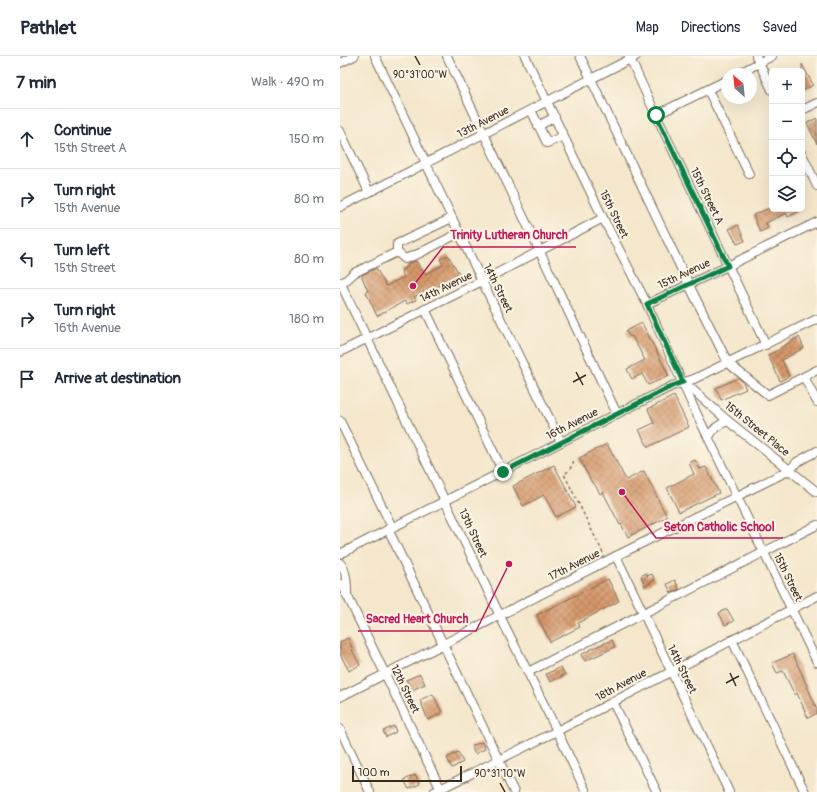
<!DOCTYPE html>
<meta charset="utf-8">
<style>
:root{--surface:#fff;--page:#f2f2f3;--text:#1f2937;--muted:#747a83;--line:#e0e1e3}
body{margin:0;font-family:Pangolin,sans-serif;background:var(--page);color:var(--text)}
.controls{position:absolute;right:12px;top:12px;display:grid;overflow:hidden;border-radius:6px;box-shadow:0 4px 16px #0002}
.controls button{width:36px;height:36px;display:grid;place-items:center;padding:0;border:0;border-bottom:1px solid var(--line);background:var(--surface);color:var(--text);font:20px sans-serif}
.compass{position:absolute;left:381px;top:12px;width:36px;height:36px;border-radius:50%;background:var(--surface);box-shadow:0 4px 16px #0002;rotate:333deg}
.scale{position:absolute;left:12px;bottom:10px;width:110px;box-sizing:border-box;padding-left:4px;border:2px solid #3b2a1e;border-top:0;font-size:11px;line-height:14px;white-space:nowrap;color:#3b2a1e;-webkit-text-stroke:3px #fcf5e5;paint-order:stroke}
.stop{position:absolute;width:12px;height:12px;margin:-9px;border:3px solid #0b8043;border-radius:50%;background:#fff}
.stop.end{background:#0b8043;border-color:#fff;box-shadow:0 1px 4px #0008}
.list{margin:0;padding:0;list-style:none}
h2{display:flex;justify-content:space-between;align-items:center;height:52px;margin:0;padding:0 16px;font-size:17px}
h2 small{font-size:13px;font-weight:400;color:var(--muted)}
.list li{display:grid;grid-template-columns:26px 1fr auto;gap:12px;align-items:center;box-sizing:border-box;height:60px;padding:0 16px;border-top:1px solid var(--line)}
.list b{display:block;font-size:15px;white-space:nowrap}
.list p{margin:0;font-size:13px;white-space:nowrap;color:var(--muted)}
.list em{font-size:13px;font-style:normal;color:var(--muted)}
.icon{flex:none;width:22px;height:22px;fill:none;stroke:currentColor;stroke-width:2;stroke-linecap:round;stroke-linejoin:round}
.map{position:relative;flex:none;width:477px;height:736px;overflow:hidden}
header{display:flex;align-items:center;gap:24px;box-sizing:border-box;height:56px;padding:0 20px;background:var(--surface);border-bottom:1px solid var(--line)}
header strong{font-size:19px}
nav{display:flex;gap:22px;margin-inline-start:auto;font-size:14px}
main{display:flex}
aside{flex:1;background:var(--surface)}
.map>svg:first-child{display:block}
.building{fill:url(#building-cross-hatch)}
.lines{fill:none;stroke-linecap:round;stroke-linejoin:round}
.minor-casing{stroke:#7c6c5b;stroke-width:10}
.path{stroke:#7c6c5b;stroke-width:1.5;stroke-dasharray:3 3;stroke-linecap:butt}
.minor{stroke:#fff;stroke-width:8}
.route{stroke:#0b8043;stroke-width:5}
.ticks{fill:none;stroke:#3b2a1e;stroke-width:1.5}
.labels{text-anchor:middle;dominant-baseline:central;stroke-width:4;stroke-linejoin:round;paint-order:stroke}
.street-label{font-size:11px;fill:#3b2a1e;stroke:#fcf5e5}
.ticks-label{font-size:10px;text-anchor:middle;fill:#3b2a1e;stroke:#fcf5e5;stroke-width:4;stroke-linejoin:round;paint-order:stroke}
.leader{fill:none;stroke:#c2185b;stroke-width:1.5}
.callout-dot{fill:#c2185b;stroke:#fcf5e5;stroke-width:1.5}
.callout-label{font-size:12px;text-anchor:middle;font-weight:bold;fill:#c2185b;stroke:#fcf5e5;stroke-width:4;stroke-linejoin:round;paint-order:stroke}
</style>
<header>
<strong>Pathlet</strong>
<nav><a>Map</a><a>Directions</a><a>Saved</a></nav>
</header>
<main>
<aside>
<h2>7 min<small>Walk · 490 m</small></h2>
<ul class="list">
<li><svg class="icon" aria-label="ahead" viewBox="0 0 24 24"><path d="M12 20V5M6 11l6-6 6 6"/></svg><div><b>Continue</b><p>15th Street A</p></div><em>150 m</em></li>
<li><svg class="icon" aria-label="right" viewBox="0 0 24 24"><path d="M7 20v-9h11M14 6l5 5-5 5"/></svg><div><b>Turn right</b><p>15th Avenue</p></div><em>80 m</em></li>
<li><svg class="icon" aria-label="left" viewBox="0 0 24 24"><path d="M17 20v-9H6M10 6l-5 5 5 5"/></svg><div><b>Turn left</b><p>15th Street</p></div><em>80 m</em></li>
<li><svg class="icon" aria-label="right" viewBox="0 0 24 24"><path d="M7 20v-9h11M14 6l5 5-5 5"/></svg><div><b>Turn right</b><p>16th Avenue</p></div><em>180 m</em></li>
<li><svg class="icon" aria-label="arrive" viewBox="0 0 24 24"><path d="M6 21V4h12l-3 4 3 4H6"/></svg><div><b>Arrive at destination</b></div></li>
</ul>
</aside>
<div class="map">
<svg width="477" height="736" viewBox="0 0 477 736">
<defs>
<pattern id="building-cross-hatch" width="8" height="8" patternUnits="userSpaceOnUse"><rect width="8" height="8" fill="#d5986b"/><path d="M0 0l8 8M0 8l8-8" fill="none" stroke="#ae7c57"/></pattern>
</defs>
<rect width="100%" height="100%" fill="#fcf5e5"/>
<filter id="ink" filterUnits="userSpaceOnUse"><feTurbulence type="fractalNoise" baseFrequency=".025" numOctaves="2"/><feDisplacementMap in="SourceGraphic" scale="8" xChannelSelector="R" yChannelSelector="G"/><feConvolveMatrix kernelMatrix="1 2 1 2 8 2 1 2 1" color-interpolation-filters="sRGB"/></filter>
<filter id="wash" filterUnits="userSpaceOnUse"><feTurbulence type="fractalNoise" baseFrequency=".012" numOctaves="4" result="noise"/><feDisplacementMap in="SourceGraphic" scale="16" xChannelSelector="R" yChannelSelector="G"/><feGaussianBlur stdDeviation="0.9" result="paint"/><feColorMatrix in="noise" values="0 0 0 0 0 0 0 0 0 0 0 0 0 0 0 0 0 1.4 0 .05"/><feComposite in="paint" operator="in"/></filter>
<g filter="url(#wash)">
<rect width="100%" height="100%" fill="#f4e7cc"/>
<g id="blocks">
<g class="building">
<path d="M462,8L473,29L462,35Z"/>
<path d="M477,62V88L467,67Z"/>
<path d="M432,151V153H464L448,161L446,157L426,167L428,172L420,176L413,159Z"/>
<path d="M398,169L405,185L397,188L389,173Z"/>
<path d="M108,199L121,221L116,224L115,222L85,237L84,235L74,241L76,244L67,248L65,245L37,260L26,236L28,235L22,221V219L36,212L46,230L64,221L61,214L67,211L68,208L74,205L77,206L81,214L83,213L85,218L103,209L100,203Z"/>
<path d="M302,267L329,320L308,329L302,318L292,323L287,313L305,304L292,280L290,281L286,275Z"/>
<path d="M459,281L464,292L442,304L449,320L440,325L428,299L440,293V292Z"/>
<path d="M398,322L403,326L406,333L381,344L376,332Z"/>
<path d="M334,340L349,371L308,391L299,374L314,367L308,353Z"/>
<path d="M267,388L286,424L304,415L327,461L288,481L281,468L280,469L263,436L260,438L254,427H252L239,402Z"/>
<path d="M355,404L360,413L366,411L379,437L339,456L327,432L354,418L349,407Z"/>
<path d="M214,409L236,451L216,461L204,439L183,450L173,430Z"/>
<path d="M306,517L307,520L312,518L315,524L305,530L301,520Z"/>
<path d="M268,523L279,545L238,567L240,571L210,586L197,559Z"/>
<path d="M335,524L339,533L331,537L327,528Z"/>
<path d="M387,553L394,565L385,569L379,557Z"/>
<path d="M8,582L13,594H12L20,609L9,615L0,598V586Z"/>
<path d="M272,584L275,591L245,605L241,599L253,592Z"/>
<path d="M453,598L477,653V657L468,662L457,637L455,639L443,615L437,617L432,607Z"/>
<path d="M221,611L225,619L210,626L206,618Z"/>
<path d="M80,618L85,628L72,634L66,624Z"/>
<path d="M93,638L102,657L88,664L80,644Z"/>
<path d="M54,670L56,676L46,681L43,675Z"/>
<path d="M142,686L145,693L135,698L131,690Z"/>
<path d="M118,696L123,706L112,712L107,702Z"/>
<path d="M75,719L80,728L69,733L64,724Z"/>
</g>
</g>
</g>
<g filter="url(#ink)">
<use href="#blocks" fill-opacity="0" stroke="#7c6c5b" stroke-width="1"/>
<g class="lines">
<g class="minor-casing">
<g id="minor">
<path d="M35,0L142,225L221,386"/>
<path d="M107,0L277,358"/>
<path d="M185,0L263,162L307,248L352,348L477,606"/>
<path d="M240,0L349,229L388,307L428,339L477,314"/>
<path d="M289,0L316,59L426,289"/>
<path d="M416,0L432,34"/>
<path d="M0,7L14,0"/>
<path d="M398,18L432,0"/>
<path d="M368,34L409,118"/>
<path d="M191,54L207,87L224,80"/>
<path d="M462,54L477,47"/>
<path d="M316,59L387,24"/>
<path d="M198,70L215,61"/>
<path d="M0,75L29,136"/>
<path d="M462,98L477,130"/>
<path d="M0,151L296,0"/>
<path d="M57,196L65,203L78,198L119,177"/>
<path d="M57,196V188L112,162"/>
<path d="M0,226L160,560L217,675L246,736"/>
<path d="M1,229L14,217L57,196"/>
<path d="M307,248L388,210L477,166"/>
<path d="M85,253L163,416"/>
<path d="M0,296L142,225L263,162"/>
<path d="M464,321L477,346"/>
<path d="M346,328L388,365L477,436"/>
<path d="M0,365L52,471"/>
<path d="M369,381C373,372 379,368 388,365"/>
<path d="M48,473L174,736"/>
<path d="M0,498L332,330L354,323L477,263"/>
<path d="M276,500L389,736"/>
<path d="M0,507C7,515 7,528 7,539"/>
<path d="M0,528L7,539L102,736"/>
<path d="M392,584L465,736"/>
<path d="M188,616L477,469"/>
<path d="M0,641L276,500L450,414L457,406L477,395"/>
<path d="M273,646L317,736"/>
<path d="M0,673L30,736"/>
<path d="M94,736L217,675L477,540"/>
</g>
</g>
<path class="path" d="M234,405L229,415L224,418L263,497"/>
<use href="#minor" class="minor"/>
</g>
</g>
<g class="lines" filter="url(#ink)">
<path class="route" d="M163,416L332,330L343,326L307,248L388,210L316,59"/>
</g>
<path class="ticks" d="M75,0L80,9M236,316L243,329M233,326L246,319M390,617L396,630M386,627L399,620M160,727L165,736"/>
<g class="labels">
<g class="street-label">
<text transform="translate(143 66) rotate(-27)">13th Avenue</text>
<text transform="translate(367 140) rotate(64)">15th Street A</text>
<text transform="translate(274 158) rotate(64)">15th Street</text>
<text transform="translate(344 218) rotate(-25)">15th Avenue</text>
<text transform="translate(106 231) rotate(-26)">14th Avenue</text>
<text transform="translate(158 232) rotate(64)">14th Street</text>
<text transform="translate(232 368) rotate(-27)">16th Avenue</text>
<text transform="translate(417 373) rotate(39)">15th Street Place</text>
<text transform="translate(133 477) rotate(65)">13th Street</text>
<text transform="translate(234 509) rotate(-27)">17th Avenue</text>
<text transform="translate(448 521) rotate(64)">15th Street</text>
<text transform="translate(342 613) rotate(64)">14th Street</text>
<text transform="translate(281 629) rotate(-28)">18th Avenue</text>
<text transform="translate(65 633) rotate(64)">12th Street</text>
</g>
</g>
<g class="ticks-label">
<text x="80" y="22">90°31'00"W</text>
<text x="160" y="721">90°31'10"W</text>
</g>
<path class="leader" d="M73 230L103 191H236M282 436L316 482H443M169 508L136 575H18"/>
<g class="callout-dot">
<circle cx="73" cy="230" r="4"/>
<circle cx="282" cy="436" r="4"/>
<circle cx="169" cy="508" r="4"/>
</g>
<g class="callout-label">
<text x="169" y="183">Trinity Lutheran Church</text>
<text x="379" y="475">Seton Catholic School</text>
<text x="77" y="567">Sacred Heart Church</text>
</g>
</svg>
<div class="controls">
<button>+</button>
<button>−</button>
<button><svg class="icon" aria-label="locate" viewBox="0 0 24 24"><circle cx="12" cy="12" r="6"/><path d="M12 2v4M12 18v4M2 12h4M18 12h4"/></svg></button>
<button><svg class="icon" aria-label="layers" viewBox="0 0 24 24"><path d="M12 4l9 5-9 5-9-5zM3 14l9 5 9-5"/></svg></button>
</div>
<svg class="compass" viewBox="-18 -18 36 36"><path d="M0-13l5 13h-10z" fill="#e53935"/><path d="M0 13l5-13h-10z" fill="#747a83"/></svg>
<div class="scale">100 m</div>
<div class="stop" style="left:316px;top:59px"></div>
<div class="stop end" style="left:163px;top:416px"></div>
</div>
</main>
